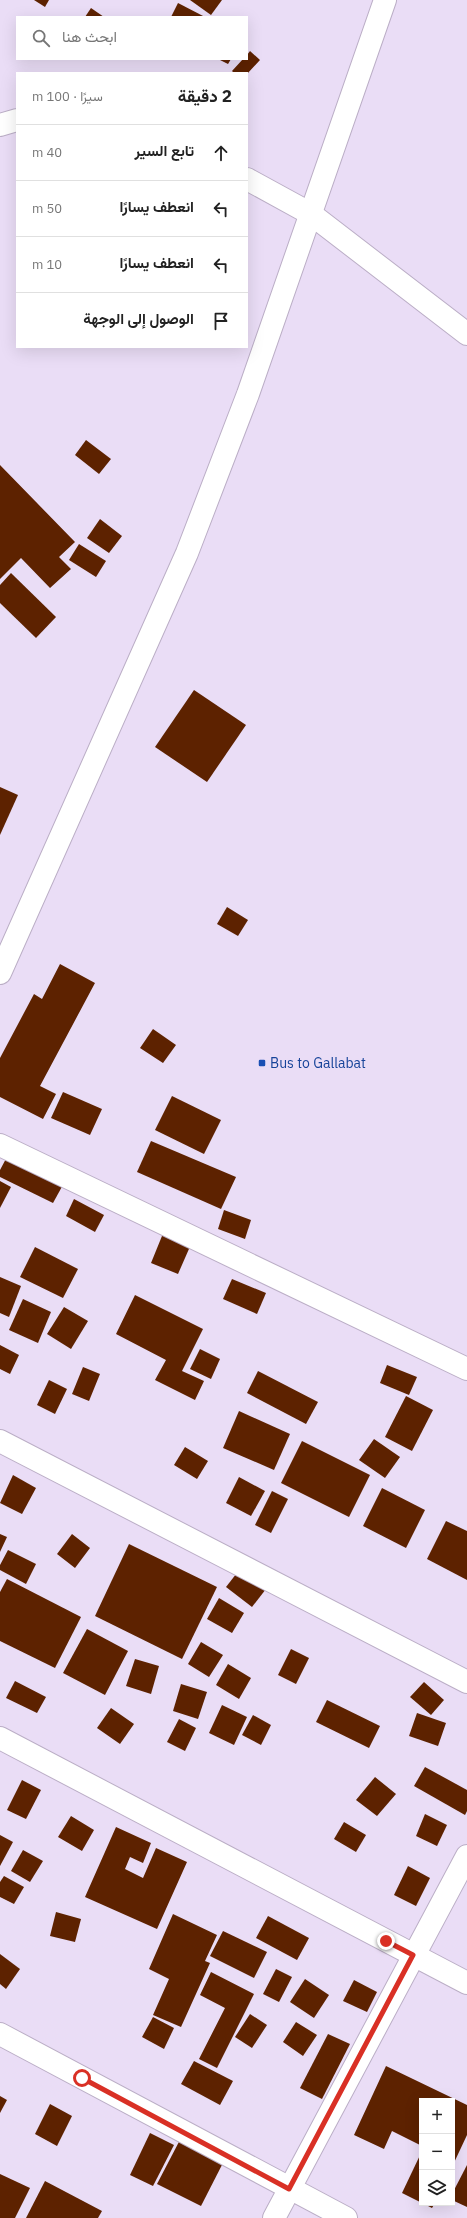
<!DOCTYPE html>
<html lang="ar">
<meta charset="utf-8">
<style>
:root{--surface:#fff;--page:#f2f2f2;--text:#222;--muted:#767676;--line:#e0e0e0}
body{margin:0;font-family:"IBM Plex Sans",Vazirmatn,sans-serif;background:var(--page);color:var(--text);direction:rtl}
.controls{position:absolute;right:12px;bottom:12px;display:grid;overflow:hidden;border-radius:0px;box-shadow:0 4px 16px #0002}
.controls button{width:36px;height:36px;display:grid;place-items:center;padding:0;border:0;border-bottom:1px solid var(--line);background:var(--surface);color:var(--text);font:20px sans-serif}
.stop{position:absolute;width:12px;height:12px;margin:-9px;border:3px solid #d93025;border-radius:50%;background:#fff}
.stop.end{background:#d93025;border-color:#fff;box-shadow:0 1px 4px #0008}
.list{margin:0;padding:0;list-style:none}
h2{display:flex;justify-content:space-between;align-items:center;height:52px;margin:0;padding:0 16px;font-size:17px}
h2 small{font-size:13px;font-weight:400;color:var(--muted)}
.list li{display:grid;grid-template-columns:26px 1fr auto;gap:12px;align-items:center;box-sizing:border-box;height:56px;padding:0 16px;border-top:1px solid var(--line)}
.list b{display:block;font-size:15px;white-space:nowrap}
.list em{font-size:13px;font-style:normal;color:var(--muted)}
.icon{flex:none;width:22px;height:22px;fill:none;stroke:currentColor;stroke-width:2;stroke-linecap:round;stroke-linejoin:round}
.map{position:relative;flex:none;width:467px;height:2218px;overflow:hidden;direction:ltr}
.search{position:absolute;background:var(--surface);box-shadow:0 4px 16px #0002;left:16px;top:16px;width:232px;height:44px;display:flex;align-items:center;gap:10px;box-sizing:border-box;padding:0 14px;border-radius:0px;color:var(--muted);font-size:15px}
.panel{position:absolute;background:var(--surface);box-shadow:0 4px 16px #0002;left:16px;top:72px;width:232px;height:276px;border-radius:0px;direction:rtl}
.map>svg:first-child{display:block}
.building{fill:#5d2200}
.lines{fill:none;stroke-linecap:round;stroke-linejoin:round}
.minor-casing{stroke:#bbaec6;stroke-width:24}
.tertiary-casing{stroke:#bbaec6;stroke-width:24}
.minor{stroke:#fff;stroke-width:22}
.tertiary{stroke:#fff;stroke-width:22}
.route{stroke:#d93025;stroke-width:5}
.transit-dot{fill:#1a4fb4;stroke:#eaddf6;stroke-width:1.5}
.labels{text-anchor:middle;dominant-baseline:central;stroke-width:4;stroke-linejoin:round;paint-order:stroke}
.transit-label{font-size:14px;fill:#164399;stroke:#eaddf6;text-anchor:start}
</style>
<div class="map">
<svg width="467" height="2218" viewBox="0 0 467 2218">
<rect width="100%" height="100%" fill="#eaddf6"/>
<g class="building">
<path d="M34,0H49L45,7Z"/>
<path d="M190,0H222L211,15Z"/>
<path d="M178,3L205,17H171Z"/>
<path d="M91,8L104,17H85Z"/>
<path d="M250,51L260,60L247,74L234,73L232,71L243,59H247V55Z"/>
<path d="M218,59H231L228,64Z"/>
<path d="M86,440L111,459L99,474L75,455Z"/>
<path d="M0,465L75,542L59,557L71,569L50,588L21,558L0,579Z"/>
<path d="M100,519L122,536L109,553L87,538Z"/>
<path d="M79,544L106,561L96,577L69,560Z"/>
<path d="M11,573L56,617L36,638L0,603V585Z"/>
<path d="M194,690L246,725L207,782L155,747Z"/>
<path d="M0,787L18,795L0,835Z"/>
<path d="M227,907L248,920L238,936L217,924Z"/>
<path d="M60,964L95,983L40,1086L56,1094L43,1119L0,1097V1058L34,994L42,999Z"/>
<path d="M153,1029L176,1045L163,1063L140,1048Z"/>
<path d="M63,1092L102,1109L90,1135L51,1118Z"/>
<path d="M172,1096L221,1120L204,1154L155,1130Z"/>
<path d="M151,1141L236,1177L221,1209L137,1172Z"/>
<path d="M8,1155L64,1183L53,1203L0,1177V1170Z"/>
<path d="M0,1181L11,1187L0,1208Z"/>
<path d="M74,1199L104,1215L95,1232L66,1216Z"/>
<path d="M224,1210L251,1220L245,1239L218,1229Z"/>
<path d="M164,1231L192,1242L178,1274L151,1263Z"/>
<path d="M35,1247L78,1269L63,1298L20,1277Z"/>
<path d="M0,1277L21,1286L9,1317L0,1313Z"/>
<path d="M232,1279L266,1293L257,1314L223,1299Z"/>
<path d="M135,1295L203,1329L182,1371L204,1381L195,1400L155,1380L166,1360L116,1334Z"/>
<path d="M23,1299L51,1312L38,1343L9,1330Z"/>
<path d="M64,1307L88,1321L71,1349L47,1334Z"/>
<path d="M0,1345L19,1355L10,1374L0,1369Z"/>
<path d="M200,1349L220,1359L211,1379L190,1369Z"/>
<path d="M387,1365L417,1377L409,1395L380,1383Z"/>
<path d="M83,1367L100,1374L89,1401L72,1394Z"/>
<path d="M258,1371L318,1402L306,1424L247,1393Z"/>
<path d="M49,1380L67,1389L55,1414L37,1405Z"/>
<path d="M406,1396L433,1410L412,1451L385,1437Z"/>
<path d="M239,1411L290,1434L274,1470L223,1448Z"/>
<path d="M374,1439L400,1457L385,1478L359,1460Z"/>
<path d="M302,1441L370,1475L349,1517L281,1483Z"/>
<path d="M185,1447L208,1461L197,1479L174,1465Z"/>
<path d="M13,1475L36,1488L22,1514L0,1503Z"/>
<path d="M239,1477L265,1491L251,1516L226,1503Z"/>
<path d="M382,1488L425,1510L406,1548L363,1526Z"/>
<path d="M272,1491L288,1499L271,1533L255,1525Z"/>
<path d="M446,1521L467,1531V1580L427,1559Z"/>
<path d="M0,1534L7,1537L0,1552Z"/>
<path d="M72,1534L90,1548L75,1568L57,1554Z"/>
<path d="M129,1544L217,1587L182,1659L95,1616Z"/>
<path d="M8,1550L36,1564L26,1584L0,1570V1565Z"/>
<path d="M240,1569L266,1589L252,1607L226,1587Z"/>
<path d="M7,1579L81,1617L55,1668L0,1641V1592Z"/>
<path d="M219,1598L244,1613L232,1633L207,1619Z"/>
<path d="M87,1629L128,1651L105,1695L63,1673Z"/>
<path d="M201,1642L223,1655L209,1677L188,1664Z"/>
<path d="M291,1649L309,1658L296,1684L278,1675Z"/>
<path d="M135,1659L159,1666L151,1694L126,1686Z"/>
<path d="M228,1664L251,1678L239,1699L216,1685Z"/>
<path d="M15,1681L46,1697L37,1713L6,1698Z"/>
<path d="M424,1682L444,1700L431,1715L410,1697Z"/>
<path d="M181,1684L207,1692L198,1719L173,1711Z"/>
<path d="M327,1700L380,1726L369,1748L316,1722Z"/>
<path d="M222,1705L247,1717L234,1745L209,1733Z"/>
<path d="M111,1708L134,1724L120,1744L97,1728Z"/>
<path d="M417,1713L446,1723L438,1746L409,1736Z"/>
<path d="M253,1715L271,1725L261,1745L242,1735Z"/>
<path d="M179,1719L196,1728L185,1751L167,1742Z"/>
<path d="M425,1767L467,1790V1811L465,1815L414,1786Z"/>
<path d="M375,1777L396,1794L377,1816L356,1800Z"/>
<path d="M22,1780L41,1790L26,1819L7,1810Z"/>
<path d="M425,1814L447,1825L437,1846L416,1836Z"/>
<path d="M71,1816L94,1830L82,1851L58,1837Z"/>
<path d="M344,1822L366,1835L356,1852L334,1839Z"/>
<path d="M116,1827L151,1843L143,1863L130,1857L125,1869L143,1878L156,1848L187,1862L157,1929L85,1897Z"/>
<path d="M0,1835L13,1842L0,1866Z"/>
<path d="M23,1850L43,1861L30,1882L11,1871Z"/>
<path d="M408,1866L430,1878L416,1906L394,1895Z"/>
<path d="M4,1876L24,1887L14,1904L0,1897V1882Z"/>
<path d="M56,1912L81,1919L75,1942L50,1936Z"/>
<path d="M173,1914L217,1935L205,1961L210,1963L181,2027L153,2015L169,1979L149,1969Z"/>
<path d="M268,1916L309,1938L297,1960L256,1938Z"/>
<path d="M223,1931L267,1952L254,1978L210,1956Z"/>
<path d="M0,1954L20,1969L6,1989L0,1984Z"/>
<path d="M276,1969L292,1977L279,2002L263,1994Z"/>
<path d="M211,1972L254,1994L217,2068L199,2059L225,2008L200,1995Z"/>
<path d="M305,1979L329,1995L314,2018L290,2002Z"/>
<path d="M354,1980L377,1992L367,2012L343,2001Z"/>
<path d="M250,2014L267,2025L252,2048L235,2037Z"/>
<path d="M153,2017L174,2028L164,2049L142,2037Z"/>
<path d="M296,2022L317,2035L303,2056L283,2042Z"/>
<path d="M328,2034L350,2044L322,2099L300,2088Z"/>
<path d="M194,2061L233,2081L220,2105L181,2084Z"/>
<path d="M386,2066L467,2105V2135L452,2167V2101H422V2146L392,2131L384,2149L354,2135Z"/>
<path d="M0,2096L7,2100L0,2113Z"/>
<path d="M50,2104L72,2116L57,2146L35,2134Z"/>
<path d="M150,2133L174,2145L153,2186L130,2175Z"/>
<path d="M182,2136L225,2159L201,2206L157,2184Z"/>
<path d="M422,2151V2203L402,2193Z"/>
<path d="M467,2165V2207L452,2200V2194Z"/>
<path d="M0,2174L30,2188L15,2218H0Z"/>
<path d="M45,2181L102,2211L98,2218H26Z"/>
<path d="M422,2203H435L432,2208Z"/>
</g>
<g class="lines">
<g class="minor-casing">
<g id="minor">
<path d="M0,125L17,120"/>
<path d="M247,179L311,214L467,334"/>
<path d="M0,1145L467,1369"/>
<path d="M0,1441L467,1682"/>
<path d="M0,1738L467,1983"/>
<path d="M0,2034L346,2218"/>
<path d="M274,2218L467,1856"/>
</g>
</g>
<g class="tertiary-casing">
<path id="tertiary" d="M0,973L187,553L248,394L385,0"/>
</g>
<use href="#minor" class="minor"/>
<use href="#tertiary" class="tertiary"/>
</g>
<g class="lines">
<path class="route" d="M82,2078L289,2189L413,1955L386,1941"/>
</g>
<rect class="transit-dot" x="258" y="1059" width="8" height="8" rx="2"/>
<g class="labels">
<g class="transit-label">
<text x="270" y="1063">Bus to Gallabat</text>
</g>
</g>
</svg>
<div class="controls">
<button>+</button>
<button>−</button>
<button><svg class="icon" aria-label="layers" viewBox="0 0 24 24"><path d="M12 4l9 5-9 5-9-5zM3 14l9 5 9-5"/></svg></button>
</div>
<div class="stop" style="left:82px;top:2078px"></div>
<div class="stop end" style="left:386px;top:1941px"></div>
<div class="search"><svg class="icon" aria-label="search" viewBox="0 0 24 24"><circle cx="10" cy="10" r="6"/><path d="M15 15l6 6"/></svg>ابحث هنا</div>
<section class="panel">
<h2>2 دقيقة<small>سيرًا · 100 m</small></h2>
<ul class="list">
<li><svg class="icon" aria-label="ahead" viewBox="0 0 24 24"><path d="M12 20V5M6 11l6-6 6 6"/></svg><div><b>تابع السير</b></div><em>40 m</em></li>
<li><svg class="icon" aria-label="left" viewBox="0 0 24 24"><path d="M17 20v-9H6M10 6l-5 5 5 5"/></svg><div><b>انعطف يسارًا</b></div><em>50 m</em></li>
<li><svg class="icon" aria-label="left" viewBox="0 0 24 24"><path d="M17 20v-9H6M10 6l-5 5 5 5"/></svg><div><b>انعطف يسارًا</b></div><em>10 m</em></li>
<li><svg class="icon" aria-label="arrive" viewBox="0 0 24 24"><path d="M6 21V4h12l-3 4 3 4H6"/></svg><div><b>الوصول إلى الوجهة</b></div></li>
</ul>
</section>
</div>
